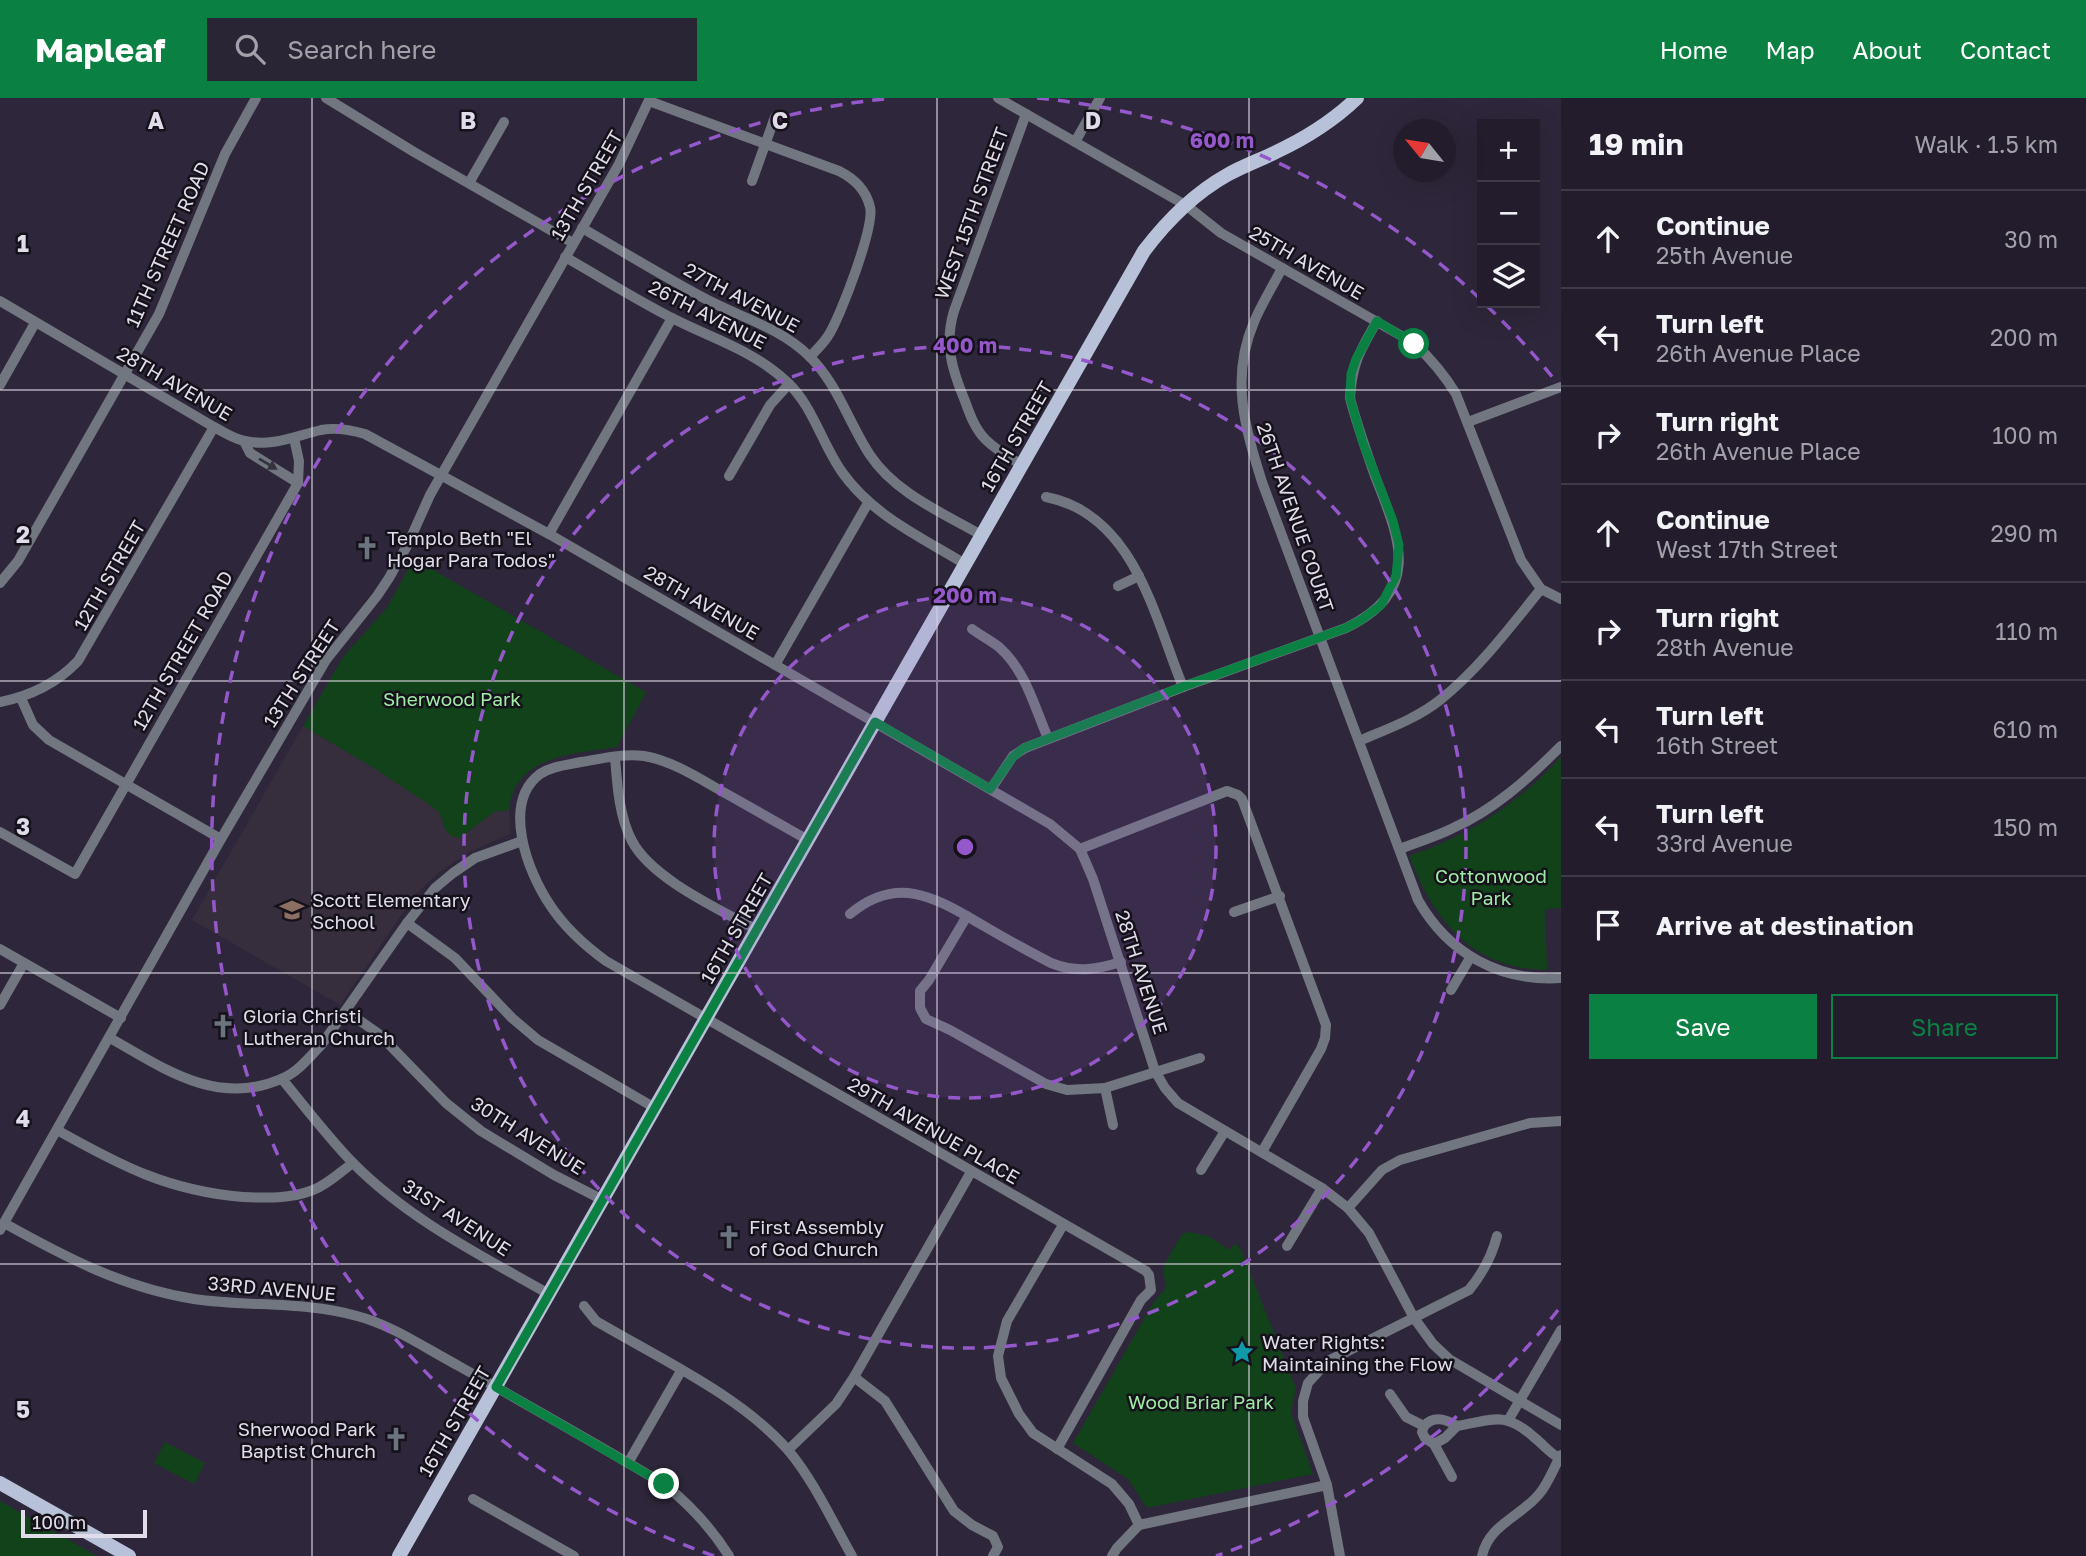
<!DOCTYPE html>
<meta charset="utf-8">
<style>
:root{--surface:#221c2c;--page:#2a2534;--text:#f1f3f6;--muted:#a2a1a9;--line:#3f3a48;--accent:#0b8043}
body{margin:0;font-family:"Golos Text",sans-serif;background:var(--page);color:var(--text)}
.controls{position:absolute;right:21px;top:21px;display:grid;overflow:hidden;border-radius:0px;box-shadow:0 7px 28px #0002}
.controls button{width:63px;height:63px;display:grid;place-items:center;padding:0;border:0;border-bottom:2px solid var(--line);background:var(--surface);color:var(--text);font:35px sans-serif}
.compass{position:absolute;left:1393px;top:21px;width:63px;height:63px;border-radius:50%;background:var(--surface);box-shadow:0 7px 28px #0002;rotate:300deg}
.scale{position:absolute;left:21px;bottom:18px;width:126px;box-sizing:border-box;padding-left:7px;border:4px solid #e1dce9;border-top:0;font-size:19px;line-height:24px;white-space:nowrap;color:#e1dce9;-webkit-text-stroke:5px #15111a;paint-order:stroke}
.stop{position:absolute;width:21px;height:21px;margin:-16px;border:5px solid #0b8043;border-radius:50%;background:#fff}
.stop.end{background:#0b8043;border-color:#fff;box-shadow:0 2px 7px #0008}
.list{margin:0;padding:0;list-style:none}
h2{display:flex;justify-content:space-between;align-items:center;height:91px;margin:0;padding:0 28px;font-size:30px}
h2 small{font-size:23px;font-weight:400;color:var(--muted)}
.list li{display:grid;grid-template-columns:46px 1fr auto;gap:21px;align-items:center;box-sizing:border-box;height:98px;padding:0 28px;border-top:2px solid var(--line)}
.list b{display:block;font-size:26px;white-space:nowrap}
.list p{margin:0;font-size:23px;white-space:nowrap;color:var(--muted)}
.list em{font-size:23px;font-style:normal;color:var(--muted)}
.actions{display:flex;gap:14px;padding:21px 28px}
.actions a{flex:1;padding:16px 0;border:2px solid var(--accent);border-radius:0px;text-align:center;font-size:24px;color:var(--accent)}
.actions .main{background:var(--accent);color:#fff}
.icon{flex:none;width:38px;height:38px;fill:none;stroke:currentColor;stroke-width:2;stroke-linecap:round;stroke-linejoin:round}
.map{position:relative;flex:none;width:1561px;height:1458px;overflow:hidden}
header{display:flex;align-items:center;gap:42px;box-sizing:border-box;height:98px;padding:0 35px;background:var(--accent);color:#fff}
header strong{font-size:33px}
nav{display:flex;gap:38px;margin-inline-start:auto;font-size:24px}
.search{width:490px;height:63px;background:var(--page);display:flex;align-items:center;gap:18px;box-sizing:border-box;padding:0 24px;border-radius:0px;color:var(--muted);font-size:26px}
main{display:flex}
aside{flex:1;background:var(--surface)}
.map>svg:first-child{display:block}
.education{fill:#372e3d}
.green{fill:#12421a}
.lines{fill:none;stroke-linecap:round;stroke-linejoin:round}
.minor{stroke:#717681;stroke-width:10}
.major{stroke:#b7c2d8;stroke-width:14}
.oneway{fill:#35343e}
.route{stroke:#0b8043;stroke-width:9}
.grid{fill:none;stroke:#e1dce9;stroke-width:2;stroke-opacity:0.55}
.ring{fill:none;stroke:#9458ca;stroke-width:3.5;stroke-dasharray:12 9}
.labels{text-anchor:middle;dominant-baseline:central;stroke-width:5;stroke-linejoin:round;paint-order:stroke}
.street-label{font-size:19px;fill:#e1dce9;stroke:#15111a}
.poi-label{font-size:19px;fill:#e1dce9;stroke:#15111a;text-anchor:start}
.park-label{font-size:19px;fill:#9feaa4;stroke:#15111a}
.grid-label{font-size:23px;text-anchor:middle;font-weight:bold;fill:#e1dce9;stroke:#15111a;stroke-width:5;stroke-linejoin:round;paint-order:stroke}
.centre{fill:#9458ca;stroke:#15111a;stroke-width:3.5}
.ring-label{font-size:21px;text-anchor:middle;font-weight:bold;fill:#9458ca;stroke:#15111a;stroke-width:5;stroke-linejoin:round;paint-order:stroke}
</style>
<header>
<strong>Mapleaf</strong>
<div class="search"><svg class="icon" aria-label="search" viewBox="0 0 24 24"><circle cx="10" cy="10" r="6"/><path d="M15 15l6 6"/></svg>Search here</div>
<nav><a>Home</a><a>Map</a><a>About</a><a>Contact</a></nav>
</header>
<main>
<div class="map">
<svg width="1561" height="1458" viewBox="0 0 1561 1458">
<rect width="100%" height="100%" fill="#2e263a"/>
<path class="education" d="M303,628L369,667L427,705L439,714L445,731L460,740L494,714L509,712L510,736L467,755L437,776L415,797L340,907L192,822Z"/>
<g class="green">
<path d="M414,461L646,594L617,649C575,656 515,656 509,712L494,714L460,740L451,738L445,731L439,714L427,705L369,667L303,628L343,559L386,511Z"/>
<path d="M1561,659V810L1545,811L1547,872C1472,871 1434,823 1409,758C1471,736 1516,707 1561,659Z"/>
<path d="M1189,1134L1208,1138L1230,1152L1235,1145L1241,1152L1296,1290L1291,1315L1313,1376L1147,1410L1128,1381L1073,1345L1153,1205L1166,1190L1163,1169L1182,1136Z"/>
<path d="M165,1344L205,1365L194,1386L154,1365Z"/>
<path d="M0,1403L97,1458H0Z"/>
</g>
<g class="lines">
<g class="minor">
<path d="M326,0L414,54L573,145"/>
<path d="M998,0L1187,108L1221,135L1414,245C1431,261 1444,276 1456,296L1521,462L1541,491L1561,501"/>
<path d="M649,3L839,73C853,80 866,92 870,109C875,128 840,220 828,238C823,246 816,252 810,259"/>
<path d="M1075,44L1100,0"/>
<path d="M752,83L775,19"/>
<path d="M469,85L504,24"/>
<path d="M582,130C622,153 661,177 702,199C738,219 778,228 809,258C837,285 849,325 870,357C895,395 943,415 981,437"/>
<path d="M565,159C602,180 638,203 676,222C716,242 754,253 787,284C813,308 822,346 842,374C873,418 921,439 965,466"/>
<path d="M1282,170C1273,188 1262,205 1254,224C1230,280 1245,330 1262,384L1418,802C1448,855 1499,884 1561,880"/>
<path d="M0,203L214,329C224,334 234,341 245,343C272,349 295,338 321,332C336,329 351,332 365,336L549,436L1050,726L1080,751L1093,781L1155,973L1165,990L1178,1005L1322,1090L1348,1110L1369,1135L1414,1220L1433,1246L1449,1261L1561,1327"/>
<path d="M0,287L35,225"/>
<path d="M1468,324L1561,289"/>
<path d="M244,343L250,355L298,385"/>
<path d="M1022,367C1009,359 996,352 986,342C975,331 970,317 965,303C952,272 944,246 954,213L1026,16"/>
<path d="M729,378L770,307L789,286"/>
<path d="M1046,399C1134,416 1154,518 1183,589"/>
<path d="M549,436L672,220"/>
<path d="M0,485L18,463L159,216L225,56L256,0"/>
<path d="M1118,488L1139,478"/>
<path d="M972,531C980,537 990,542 999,549C1026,573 1034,608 1048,640"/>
<path d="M775,567L868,405"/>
<path d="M21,600L33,627L49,642L221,741"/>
<path d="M0,604C31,598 56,586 78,563L214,329"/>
<path d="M1359,643C1387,631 1416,621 1440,602C1479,571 1510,529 1541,491"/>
<path d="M615,659C617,685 619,719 632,743C652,781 719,811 757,832"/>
<path d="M991,691L1013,658L1025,650L1183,589L1346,530C1423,492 1400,442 1375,378C1366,352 1357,327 1350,300C1352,265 1360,253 1377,223"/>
<path d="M0,734L75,776L298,385L299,363L294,340"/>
<path d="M808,742C781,727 753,711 725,695C700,681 673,663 644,658C623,655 601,661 581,664C567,667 552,668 540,676C501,705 528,775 550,807C565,830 584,847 606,863L1146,1173L1149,1177L1151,1192L1141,1202L1057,1351"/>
<path d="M1080,751L1227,693L1238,697L1242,701L1326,927L1325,940L1321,951L1262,1054"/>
<path d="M1400,751C1417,744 1435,739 1451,731C1494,712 1528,681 1561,648"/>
<path d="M1234,814L1280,798"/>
<path d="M850,816C899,775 937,801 984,828C1006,841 1028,853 1051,865C1076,875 1095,872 1121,864"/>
<path d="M967,818L929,882L920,893V910L926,921L950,932L1046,986L1067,992L1105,990L1200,960"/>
<path d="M407,825L455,860L512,920L538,942L655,1010"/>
<path d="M0,851L121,920"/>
<path d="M1451,892L1470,860"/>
<path d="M0,907L24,865"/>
<path d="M346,913L379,936L446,1005L481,1033L554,1077L603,1102"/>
<path d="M110,940C163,970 217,1009 281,981C297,975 310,959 322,946L407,825L435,790L453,775L475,760L522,743"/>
<path d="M282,981C305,1009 327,1038 352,1064C408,1121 480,1157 549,1196"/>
<path d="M1105,990L1113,1027"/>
<path d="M57,1032C121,1068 169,1093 243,1099C267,1100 290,1101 313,1092C327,1087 340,1074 353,1065"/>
<path d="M1201,1072L1225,1033"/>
<path d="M1348,1110L1382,1072L1400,1062L1530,1025L1561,1023"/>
<path d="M4,1125C65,1159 124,1190 194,1201C248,1209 305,1203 357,1218C392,1227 425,1250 457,1267C526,1306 595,1345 664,1386C690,1407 711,1429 729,1458"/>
<path d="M1063,1127L1007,1223L998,1258L1001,1280L1019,1316L1033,1335L1112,1386L1129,1406L1139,1427"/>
<path d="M0,1132L221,741L326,562L377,498L389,480L408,446L430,397L619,66L650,0"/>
<path d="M1287,1148L1322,1090"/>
<path d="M584,1208L596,1223C657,1259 741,1298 788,1352C814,1383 832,1423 852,1458"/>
<path d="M854,1279L885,1303L954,1413L972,1427L993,1438L998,1449L993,1458"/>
<path d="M1390,1296L1406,1319L1424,1328"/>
<path d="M1509,1321L1561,1232"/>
<path d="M1424,1328C1434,1317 1446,1321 1457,1328C1493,1322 1504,1312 1535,1340C1544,1347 1550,1356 1561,1361"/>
<path d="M1424,1328L1422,1334L1425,1340L1434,1346L1452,1379"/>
<path d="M1434,1346L1445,1340L1457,1328"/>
<path d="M788,1352L836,1306L854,1279L971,1074"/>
<path d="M628,1365L681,1273"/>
<path d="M473,1401L574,1458"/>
<path d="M1112,1458L1117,1450L1139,1427L1327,1387"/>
<path d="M1340,1458L1327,1387L1303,1319V1303L1308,1285L1328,1263L1469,1192C1482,1176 1492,1158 1497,1138"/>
<path d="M1482,1458C1489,1426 1521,1419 1540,1395C1549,1384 1554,1369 1561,1357"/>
</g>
<g class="major">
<path d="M0,1385L129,1458"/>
<path d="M399,1458L1144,153C1166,124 1195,95 1227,77C1243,68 1260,62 1276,54C1306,40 1333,23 1357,0"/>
</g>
</g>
<defs><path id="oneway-solid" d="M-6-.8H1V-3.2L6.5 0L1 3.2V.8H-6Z" transform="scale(1.75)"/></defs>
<use class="oneway" href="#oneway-solid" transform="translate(268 366) rotate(31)"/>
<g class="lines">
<path class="route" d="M664,1386L496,1289L875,624L990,691L1013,659L1024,650L1182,589L1346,530L1361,522L1381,507L1396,478L1399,447L1393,423L1363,345L1350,300L1351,276L1356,261L1377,223L1414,246"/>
</g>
<path class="grid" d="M312,0V1458M624,0V1458M937,0V1458M1249,0V1458M0,292H1561M0,583H1561M0,875H1561M0,1166H1561"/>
<circle cx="965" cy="749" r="251" fill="#9458ca" fill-opacity=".12"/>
<g class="ring">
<circle cx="965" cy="749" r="251"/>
<circle cx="965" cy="749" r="501"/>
<path d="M1558 1212A752 752 0 0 1 1216 1458M714 1458A752 752 0 0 1 893 0M1037 0A752 752 0 0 1 1478 199M1487 208A752 752 0 0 1 1558 286"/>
</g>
<defs>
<g id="church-bare" transform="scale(1.89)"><path d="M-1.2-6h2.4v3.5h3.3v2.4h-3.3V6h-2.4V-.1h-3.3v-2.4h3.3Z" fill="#6b7280" stroke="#15111a" stroke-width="2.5" paint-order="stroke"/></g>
<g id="school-bare" transform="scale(1.89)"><path d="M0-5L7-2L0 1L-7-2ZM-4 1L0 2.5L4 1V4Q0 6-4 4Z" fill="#8d6e63" stroke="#15111a" stroke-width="2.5" paint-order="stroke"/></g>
<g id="sight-bare" transform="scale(1.89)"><path d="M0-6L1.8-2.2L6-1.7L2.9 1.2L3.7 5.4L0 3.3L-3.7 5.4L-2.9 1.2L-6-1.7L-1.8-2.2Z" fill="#0f9aa8" stroke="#15111a" stroke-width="2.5" paint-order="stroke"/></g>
</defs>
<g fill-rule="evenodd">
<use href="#church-bare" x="367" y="450"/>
<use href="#school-bare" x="292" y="812"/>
<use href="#church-bare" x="223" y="928"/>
<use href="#church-bare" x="729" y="1139"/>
<use href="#sight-bare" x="1242" y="1254"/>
<use href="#church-bare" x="396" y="1341"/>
</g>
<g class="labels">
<g class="street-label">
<text transform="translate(586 87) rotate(-60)">13TH STREET</text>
<text transform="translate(971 115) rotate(-70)">WEST 15TH STREET</text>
<text transform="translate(167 146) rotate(-66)">11TH STREET ROAD</text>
<text transform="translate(1307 164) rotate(30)">25TH AVENUE</text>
<text transform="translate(742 199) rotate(28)">27TH AVENUE</text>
<text transform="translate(708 216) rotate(27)">26TH AVENUE</text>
<text transform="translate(175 285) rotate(30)">28TH AVENUE</text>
<text transform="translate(1016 338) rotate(-60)">16TH STREET</text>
<text transform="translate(1296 419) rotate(71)">26TH AVENUE COURT</text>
<text transform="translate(109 477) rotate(-60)">12TH STREET</text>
<text transform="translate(702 504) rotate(30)">28TH AVENUE</text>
<text transform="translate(182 552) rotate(-60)">12TH STREET ROAD</text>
<text transform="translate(301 575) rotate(-57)">13TH STREET</text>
<text transform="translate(736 830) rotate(-60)">16TH STREET</text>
<text transform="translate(1142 874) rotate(72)">28TH AVENUE</text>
<text transform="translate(934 1032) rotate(30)">29TH AVENUE PLACE</text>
<text transform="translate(528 1037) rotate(32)">30TH AVENUE</text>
<text transform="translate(457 1119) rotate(33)">31ST AVENUE</text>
<text transform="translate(272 1190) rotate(5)">33RD AVENUE</text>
<text transform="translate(454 1323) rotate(-60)">16TH STREET</text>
</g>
<g class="poi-label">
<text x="387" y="439">Templo Beth "El<tspan x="387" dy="22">Hogar Para Todos"</tspan></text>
<text x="312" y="801">Scott Elementary<tspan x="312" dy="22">School</tspan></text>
<text x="243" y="917">Gloria Christi<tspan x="243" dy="22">Lutheran Church</tspan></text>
<text x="749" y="1128">First Assembly<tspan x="749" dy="22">of God Church</tspan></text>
<text x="1262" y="1243">Water Rights:<tspan x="1262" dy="22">Maintaining the Flow</tspan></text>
<text x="376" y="1330" text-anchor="end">Sherwood Park<tspan x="376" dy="22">Baptist Church</tspan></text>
</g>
<g class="park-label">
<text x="452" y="600">Sherwood Park</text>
<text x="1491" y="777">Cottonwood<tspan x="1491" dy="22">Park</tspan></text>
<text x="1201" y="1303">Wood Briar Park</text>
</g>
</g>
<g class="grid-label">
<text x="156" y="31">A</text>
<text x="468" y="31">B</text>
<text x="780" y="31">C</text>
<text x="1093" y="31">D</text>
<text x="23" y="154">1</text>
<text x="23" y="445">2</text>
<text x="23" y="737">3</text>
<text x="23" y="1029">4</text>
<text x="23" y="1320">5</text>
</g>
<circle cx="965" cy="749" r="10" class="centre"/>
<g class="ring-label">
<text x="1222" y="50">600 m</text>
<text x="965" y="255">400 m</text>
<text x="965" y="505">200 m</text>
</g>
</svg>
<div class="controls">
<button>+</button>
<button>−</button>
<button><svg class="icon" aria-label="layers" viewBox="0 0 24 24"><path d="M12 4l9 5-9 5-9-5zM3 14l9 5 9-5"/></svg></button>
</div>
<svg class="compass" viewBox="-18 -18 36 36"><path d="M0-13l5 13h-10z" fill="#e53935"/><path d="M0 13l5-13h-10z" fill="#a2a1a9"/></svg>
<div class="scale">100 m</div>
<div class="stop" style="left:1414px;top:246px"></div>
<div class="stop end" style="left:664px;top:1386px"></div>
</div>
<aside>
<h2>19 min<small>Walk · 1.5 km</small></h2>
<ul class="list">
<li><svg class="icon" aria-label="ahead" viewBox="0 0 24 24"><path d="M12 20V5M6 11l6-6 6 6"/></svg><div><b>Continue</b><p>25th Avenue</p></div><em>30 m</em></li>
<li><svg class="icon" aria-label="left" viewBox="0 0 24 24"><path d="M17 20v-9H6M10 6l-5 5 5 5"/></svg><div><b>Turn left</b><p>26th Avenue Place</p></div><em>200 m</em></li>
<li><svg class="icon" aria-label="right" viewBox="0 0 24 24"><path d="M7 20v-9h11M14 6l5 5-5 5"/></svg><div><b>Turn right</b><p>26th Avenue Place</p></div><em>100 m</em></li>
<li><svg class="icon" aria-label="ahead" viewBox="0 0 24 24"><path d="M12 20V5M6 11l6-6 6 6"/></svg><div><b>Continue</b><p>West 17th Street</p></div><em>290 m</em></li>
<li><svg class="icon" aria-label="right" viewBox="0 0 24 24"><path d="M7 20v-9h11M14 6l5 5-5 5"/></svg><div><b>Turn right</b><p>28th Avenue</p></div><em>110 m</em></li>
<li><svg class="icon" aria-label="left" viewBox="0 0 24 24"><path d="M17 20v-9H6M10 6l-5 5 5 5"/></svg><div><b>Turn left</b><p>16th Street</p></div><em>610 m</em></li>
<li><svg class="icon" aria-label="left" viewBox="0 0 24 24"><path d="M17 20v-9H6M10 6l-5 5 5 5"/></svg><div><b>Turn left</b><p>33rd Avenue</p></div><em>150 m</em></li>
<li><svg class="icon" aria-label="arrive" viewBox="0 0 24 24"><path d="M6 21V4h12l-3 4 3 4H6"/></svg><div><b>Arrive at destination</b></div></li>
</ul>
<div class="actions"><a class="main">Save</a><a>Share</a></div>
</aside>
</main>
